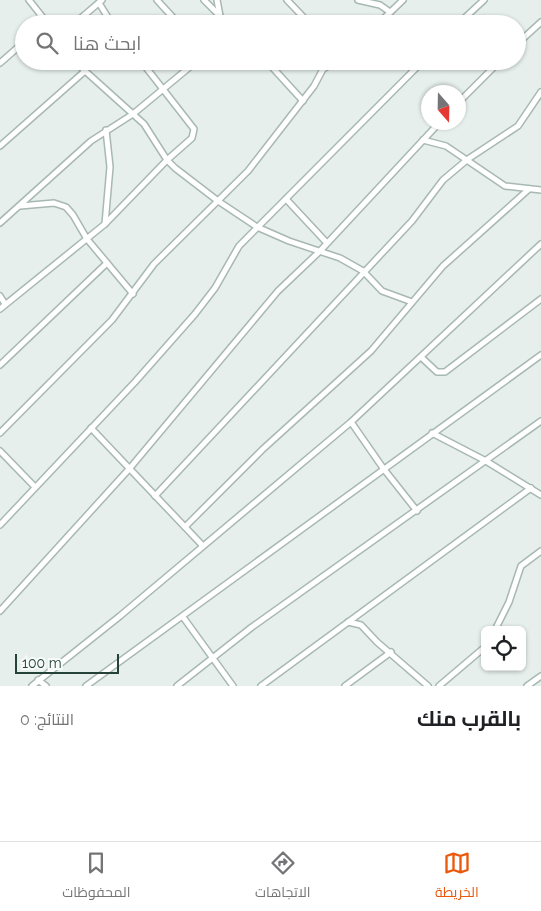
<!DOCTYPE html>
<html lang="ar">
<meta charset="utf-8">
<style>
:root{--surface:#fff;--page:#f6f6f6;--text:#202124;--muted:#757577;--line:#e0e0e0;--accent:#ea580c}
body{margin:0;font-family:Raleway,Cairo,sans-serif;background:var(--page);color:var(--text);direction:rtl}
.controls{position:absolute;right:15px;bottom:15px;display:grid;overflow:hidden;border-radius:8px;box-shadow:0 1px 4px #0004}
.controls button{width:45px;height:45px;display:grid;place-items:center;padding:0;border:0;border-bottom:1px solid var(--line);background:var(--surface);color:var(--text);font:25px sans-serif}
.compass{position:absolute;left:421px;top:85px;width:45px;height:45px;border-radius:50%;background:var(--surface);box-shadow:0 1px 4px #0004;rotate:160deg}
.scale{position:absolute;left:15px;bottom:12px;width:104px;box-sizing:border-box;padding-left:5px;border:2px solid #24423a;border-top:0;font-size:14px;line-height:18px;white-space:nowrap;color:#24423a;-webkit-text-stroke:4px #f7fbf9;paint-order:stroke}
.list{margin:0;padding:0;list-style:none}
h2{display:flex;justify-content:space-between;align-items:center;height:65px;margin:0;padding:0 20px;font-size:21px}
h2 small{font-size:16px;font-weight:400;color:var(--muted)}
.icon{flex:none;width:28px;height:28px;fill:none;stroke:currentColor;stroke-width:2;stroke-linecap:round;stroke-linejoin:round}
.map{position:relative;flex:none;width:541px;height:686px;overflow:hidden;direction:ltr}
.search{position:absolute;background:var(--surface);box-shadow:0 1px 4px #0004;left:15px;right:15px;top:15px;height:55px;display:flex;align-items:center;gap:12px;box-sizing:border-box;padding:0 18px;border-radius:28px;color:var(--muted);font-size:19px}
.sheet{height:155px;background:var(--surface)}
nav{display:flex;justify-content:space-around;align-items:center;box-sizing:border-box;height:70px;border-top:1px solid var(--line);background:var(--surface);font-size:14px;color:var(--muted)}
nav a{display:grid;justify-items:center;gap:2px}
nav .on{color:var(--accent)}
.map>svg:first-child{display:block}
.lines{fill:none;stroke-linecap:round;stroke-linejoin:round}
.street-casing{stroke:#a8b8b2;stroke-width:8}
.street{stroke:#fff;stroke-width:5}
</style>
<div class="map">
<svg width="541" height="686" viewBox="0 0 541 686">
<rect width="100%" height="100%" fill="#e6efeb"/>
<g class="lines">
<g class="street-casing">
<g id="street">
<path d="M29,0L48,24"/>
<path d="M157,0L179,24"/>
<path d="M204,0L220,16"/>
<path d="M217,0L220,16L219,24"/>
<path d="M287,0L310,24"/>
<path d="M358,0L380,5L390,12"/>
<path d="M99,3L112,24"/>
<path d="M74,24L102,0"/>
<path d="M378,24L403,0"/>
<path d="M458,24L484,0"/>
<path d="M517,44L541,22"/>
<path d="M74,61L144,124L167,160L175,168L218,201L257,227L289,241L340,258L363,271L382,291L412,302"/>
<path d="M234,61L267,64L272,67L303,101"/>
<path d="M411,61L416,68"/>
<path d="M0,63L24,42"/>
<path d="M458,103L500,61"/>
<path d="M423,140L446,146L505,186L541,190"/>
<path d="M0,146L85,71"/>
<path d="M286,199L326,242"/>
<path d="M20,206L54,203L66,207L73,215L87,239L133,294"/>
<path d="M0,223L91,141L133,114L197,61"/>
<path d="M105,224L110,167L106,130"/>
<path d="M0,296L5,304"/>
<path d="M0,309L105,224L167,160L192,138L194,129L141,61"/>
<path d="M421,357L437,372H445L541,299"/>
<path d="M0,365L107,263"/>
<path d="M351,422L383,468L417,511"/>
<path d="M91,428L203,546"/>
<path d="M0,433L112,320L154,264L248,171L314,86L323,69L337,61"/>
<path d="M432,433L486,461L541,495"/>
<path d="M0,451L35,487"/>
<path d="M155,496L412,221L443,180L468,159L518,126L541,92"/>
<path d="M0,525L135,382L195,314L215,288L239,246L423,61"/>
<path d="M185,527L263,449L371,351L443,266L529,189"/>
<path d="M0,611L130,468L278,291L320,251L440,122"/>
<path d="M183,617L233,686"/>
<path d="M348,622L361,625L377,642L428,686"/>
<path d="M495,630L509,602L521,566L541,551"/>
<path d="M38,680L46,686"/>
<path d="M32,686L120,616L351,422L541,244"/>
<path d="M86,686L541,355"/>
<path d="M177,686L252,627L541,421"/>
<path d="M261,686L531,488"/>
<path d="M345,686L391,652"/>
<path d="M439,686L485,647"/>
<path d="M527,686L541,676"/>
</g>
</g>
<use href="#street" class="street"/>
</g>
</svg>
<div class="controls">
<button><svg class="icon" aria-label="locate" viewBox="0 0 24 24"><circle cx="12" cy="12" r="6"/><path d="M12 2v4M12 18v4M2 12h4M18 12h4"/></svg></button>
</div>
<svg class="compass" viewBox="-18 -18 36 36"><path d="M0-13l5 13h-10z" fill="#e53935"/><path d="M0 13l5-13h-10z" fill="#757577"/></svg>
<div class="scale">100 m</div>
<div class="search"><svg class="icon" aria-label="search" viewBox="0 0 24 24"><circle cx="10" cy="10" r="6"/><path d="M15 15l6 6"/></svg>ابحث هنا</div>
</div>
<section class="sheet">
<h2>بالقرب منك<small>النتائج: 0</small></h2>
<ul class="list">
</ul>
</section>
<nav>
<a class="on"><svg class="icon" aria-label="map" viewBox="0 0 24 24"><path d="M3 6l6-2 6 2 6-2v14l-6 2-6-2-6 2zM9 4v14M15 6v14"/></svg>الخريطة</a>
<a><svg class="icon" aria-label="directions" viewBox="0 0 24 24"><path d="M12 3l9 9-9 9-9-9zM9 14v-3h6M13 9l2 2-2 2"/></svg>الاتجاهات</a>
<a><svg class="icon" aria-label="saved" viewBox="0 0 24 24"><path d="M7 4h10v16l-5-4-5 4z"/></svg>المحفوظات</a>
</nav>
